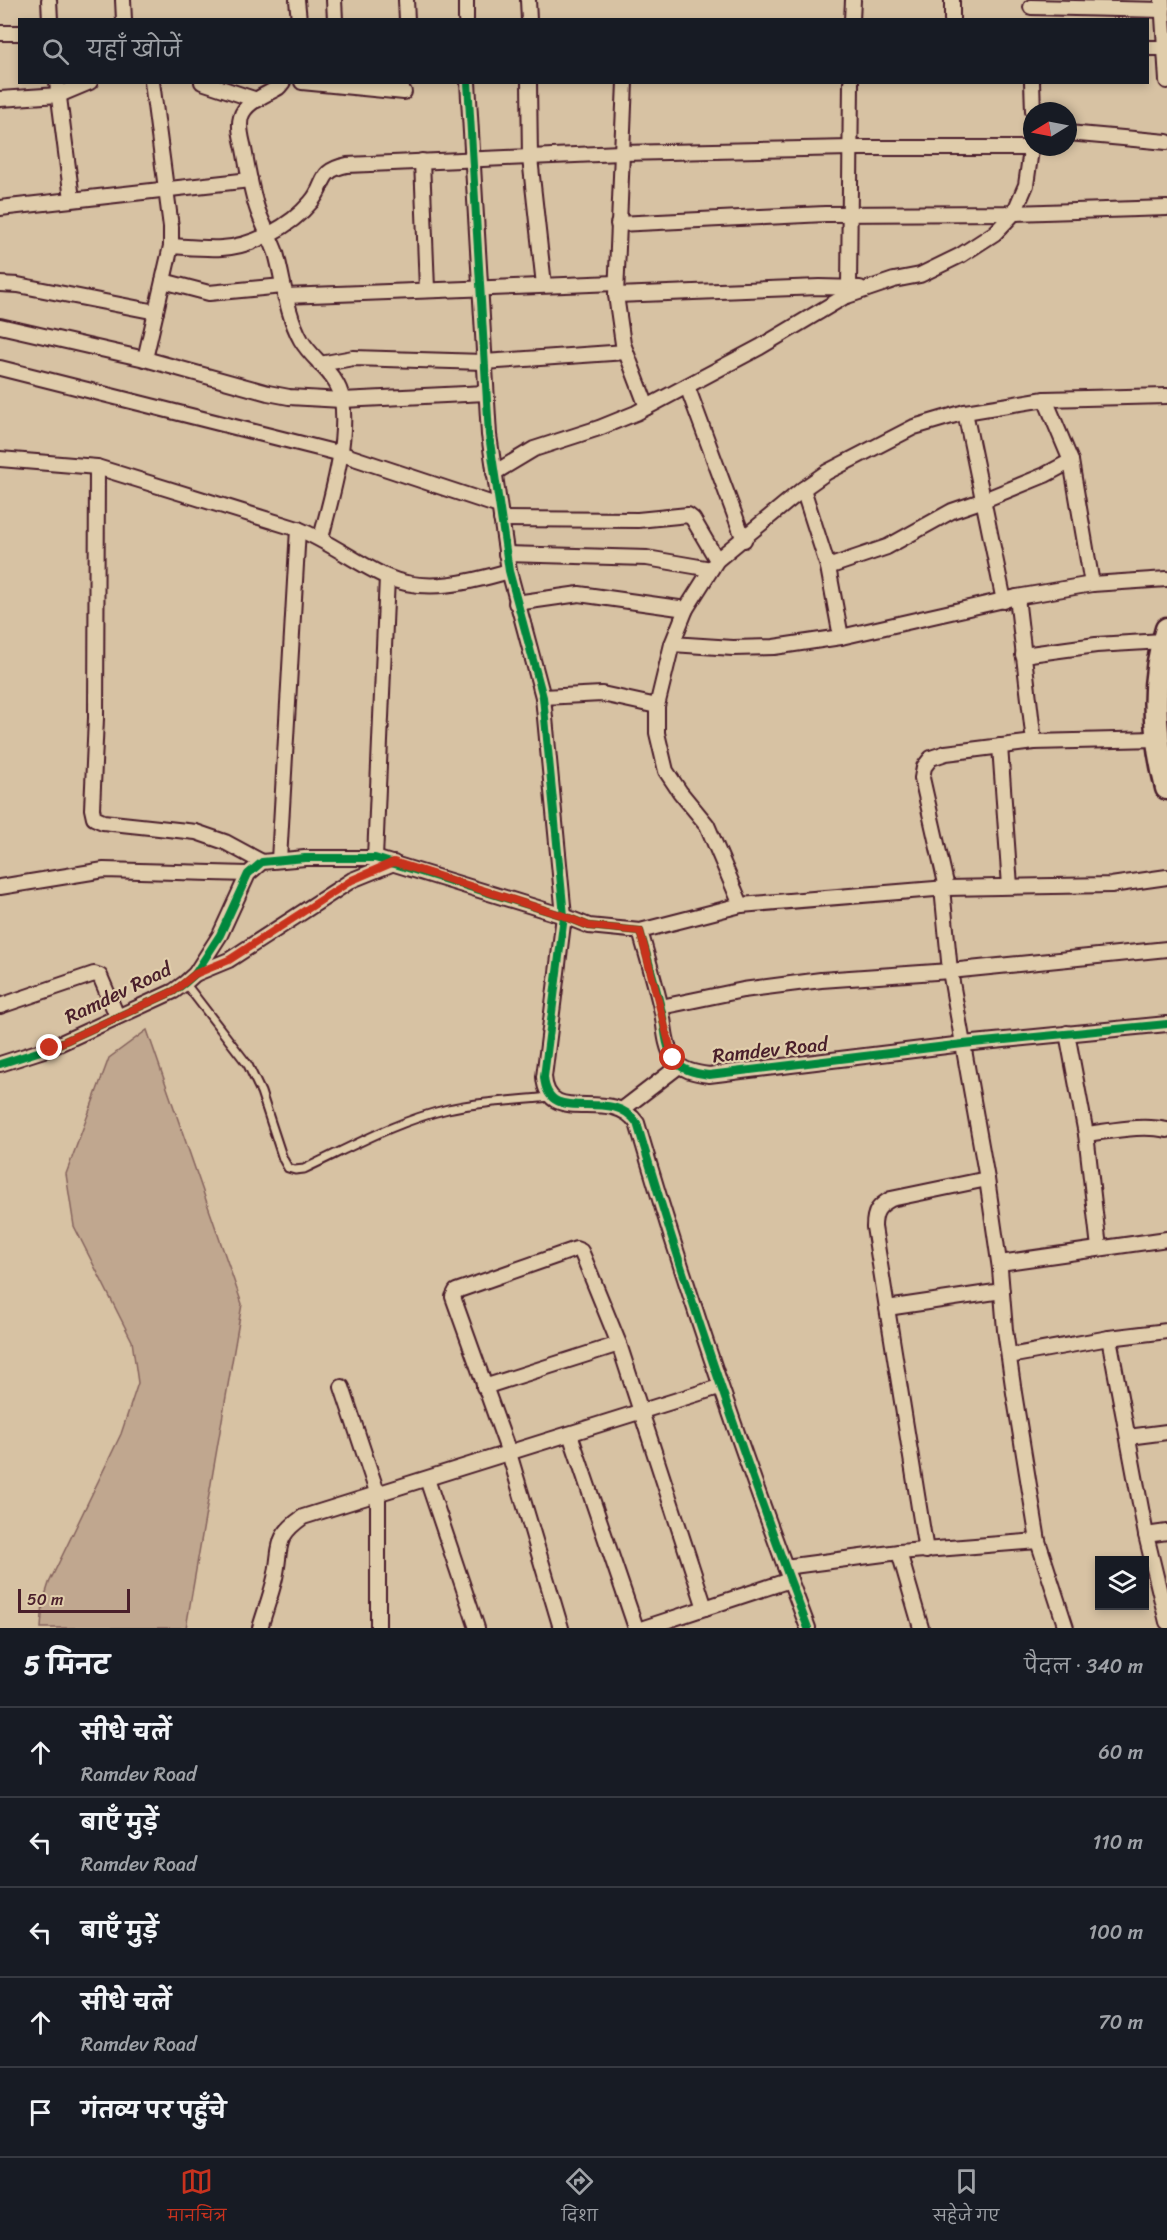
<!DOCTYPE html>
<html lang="hi">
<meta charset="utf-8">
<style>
:root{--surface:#171b24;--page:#20242c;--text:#f1f3f6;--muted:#9ea1a6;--line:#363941;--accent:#c8321e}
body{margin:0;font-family:Sriracha,"Playpen Sans Deva",sans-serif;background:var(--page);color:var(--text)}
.controls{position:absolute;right:18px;bottom:18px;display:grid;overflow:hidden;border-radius:0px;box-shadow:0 3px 9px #0003}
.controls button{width:54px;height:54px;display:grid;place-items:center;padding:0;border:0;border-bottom:2px solid var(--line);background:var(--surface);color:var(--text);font:30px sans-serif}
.compass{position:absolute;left:1023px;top:102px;width:54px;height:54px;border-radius:50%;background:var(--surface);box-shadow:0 3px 9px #0003;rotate:260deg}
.scale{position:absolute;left:18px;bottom:15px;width:112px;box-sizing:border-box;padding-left:6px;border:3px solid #4a1f2b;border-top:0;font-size:16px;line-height:21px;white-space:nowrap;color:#4a1f2b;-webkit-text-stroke:4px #e0cdab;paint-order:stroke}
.stop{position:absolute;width:18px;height:18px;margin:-14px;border:4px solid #c8321e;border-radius:50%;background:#fff}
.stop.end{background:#c8321e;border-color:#fff;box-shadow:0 2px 6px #0008}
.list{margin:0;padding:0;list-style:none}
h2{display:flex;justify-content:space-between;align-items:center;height:78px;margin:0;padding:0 24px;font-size:26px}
h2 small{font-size:20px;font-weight:400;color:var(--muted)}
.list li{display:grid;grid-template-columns:39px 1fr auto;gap:18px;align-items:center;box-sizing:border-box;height:90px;padding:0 24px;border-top:2px solid var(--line)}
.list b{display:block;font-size:22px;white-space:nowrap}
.list p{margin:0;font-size:20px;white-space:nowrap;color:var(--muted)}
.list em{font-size:20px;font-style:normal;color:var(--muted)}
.icon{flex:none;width:33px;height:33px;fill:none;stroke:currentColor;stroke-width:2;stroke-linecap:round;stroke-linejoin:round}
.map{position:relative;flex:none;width:1167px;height:1628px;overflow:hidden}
.search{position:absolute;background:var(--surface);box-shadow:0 3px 9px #0003;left:18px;right:18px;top:18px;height:66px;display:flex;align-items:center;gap:15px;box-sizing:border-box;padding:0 21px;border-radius:0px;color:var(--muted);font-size:22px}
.sheet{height:528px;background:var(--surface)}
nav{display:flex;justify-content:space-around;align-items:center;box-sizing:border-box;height:84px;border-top:2px solid var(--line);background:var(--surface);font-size:16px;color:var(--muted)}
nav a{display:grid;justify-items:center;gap:3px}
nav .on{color:var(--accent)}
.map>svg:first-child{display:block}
.green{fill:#c0a78f;stroke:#85635d;stroke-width:1.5}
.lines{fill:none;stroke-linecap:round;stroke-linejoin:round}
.service-casing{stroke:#4a1f2b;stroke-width:11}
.minor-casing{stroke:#4a1f2b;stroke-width:18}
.primary-casing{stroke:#4a1f2b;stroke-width:27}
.service{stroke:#e0cdab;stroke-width:7}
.minor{stroke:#e0cdab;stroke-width:14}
.primary{stroke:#e0cdab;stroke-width:22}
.cycleway-casing{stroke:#e0cdab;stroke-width:11}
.cycleway{stroke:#00873e;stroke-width:8}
.route{stroke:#c8321e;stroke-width:8}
.labels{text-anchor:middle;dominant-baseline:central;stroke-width:4.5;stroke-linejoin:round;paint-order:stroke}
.street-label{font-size:20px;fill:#4a1f2b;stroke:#e0cdab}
</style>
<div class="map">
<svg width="1167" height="1628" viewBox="0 0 1167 1628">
<rect width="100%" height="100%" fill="#d7c2a3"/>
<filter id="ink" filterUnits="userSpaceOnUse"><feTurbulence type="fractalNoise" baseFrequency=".0167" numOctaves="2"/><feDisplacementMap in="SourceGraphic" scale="12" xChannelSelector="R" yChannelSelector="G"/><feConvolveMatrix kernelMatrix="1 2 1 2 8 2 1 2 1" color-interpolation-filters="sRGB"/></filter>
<g filter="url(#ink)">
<path class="green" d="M147,1030L242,1304L186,1628H41L43,1602L49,1583L121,1434L138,1383L132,1341L74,1226L66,1174L109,1058Z"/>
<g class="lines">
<g class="service-casing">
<path id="service" d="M185,983L248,1065L261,1092L283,1159L288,1168L295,1170L304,1169C351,1147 397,1121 448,1109C480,1101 516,1101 549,1097"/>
</g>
<g class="minor-casing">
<g id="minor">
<path d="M49,0L50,20"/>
<path d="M123,0L124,20"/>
<path d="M297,0L299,20"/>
<path d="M334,0L335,20"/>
<path d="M406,0L407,20"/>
<path d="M528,0L529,20"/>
<path d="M1162,0L1167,81"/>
<path d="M1031,7L1163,10"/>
<path d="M466,20V0"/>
<path d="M852,20L853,0"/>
<path d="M952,20V0"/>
<path d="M0,33H20"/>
<path d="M1148,48H1165"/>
<path d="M57,82L72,199"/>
<path d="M202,82L257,100"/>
<path d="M283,82L279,87C266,95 245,102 241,117C238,127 242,139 244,149C248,170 251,191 258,211C263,225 271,239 276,253C284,282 286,313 301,340C313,361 338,374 342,399C348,444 332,494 321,538"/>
<path d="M302,82L404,92"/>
<path d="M468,82L489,435L509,571L543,697L564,916L544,1077C548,1129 610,1084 637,1123C687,1294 745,1461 808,1628"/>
<path d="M529,82L530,158L544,285"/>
<path d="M625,82L616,295L623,344L647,407"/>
<path d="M1032,82L1033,111"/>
<path d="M0,99L59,95L90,82"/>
<path d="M1068,133L1167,142"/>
<path d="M422,161L427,289"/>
<path d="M0,208L250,180"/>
<path d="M618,224L825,214L1014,213L1167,208"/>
<path d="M171,246C187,247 205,249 222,248C253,246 290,227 311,202C327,184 317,171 347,165L621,153L851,148H1031"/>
<path d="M163,281L209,293L283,286"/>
<path d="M0,284L18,285L156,312"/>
<path d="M849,288L851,82"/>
<path d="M616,295L819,287L860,288"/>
<path d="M285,296L616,283"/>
<path d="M0,326L145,359L268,393L289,397L342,400L486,393"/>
<path d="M145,359L171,246V227L152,82"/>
<path d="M320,364L353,358L484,362L626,352"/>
<path d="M0,368L342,454L499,506"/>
<path d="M687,386L744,540"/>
<path d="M1045,399L1071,461L1092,584"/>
<path d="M965,412L1004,601"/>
<path d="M0,459L97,467L298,529C330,542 356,563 387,577C425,594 471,582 509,571"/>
<path d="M97,467L96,718L92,809L94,818L103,822L196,832L225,842L262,862"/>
<path d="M494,473L534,449L599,428L636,413L760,347L844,297L894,280L920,275L961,255L995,233L1014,213L1026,185L1032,143"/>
<path d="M803,489L828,567L841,637"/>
<path d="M501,519L638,520L688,515L693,519L717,560"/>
<path d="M506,554L647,558L711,569"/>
<path d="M828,567L887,547L952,511L984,500L1045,475L1071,461"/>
<path d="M1017,597L1034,742"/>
<path d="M516,603L579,594L686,609"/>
<path d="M672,644L733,648L774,647L841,637L1017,597L1092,584L1167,579"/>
<path d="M1023,655L1096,645L1163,641"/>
<path d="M543,697L602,694L657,706"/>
<path d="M1000,746L1010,886"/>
<path d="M375,858L387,577"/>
<path d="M279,860L298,529"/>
<path d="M0,887L104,870L248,874"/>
<path d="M942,888L950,971L987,1179L1000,1269L1005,1330L1014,1393L1038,1541L1066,1628"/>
<path d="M947,888L922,778L924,767L931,758L946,753L1034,742L1157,739"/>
<path d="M741,905L707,825L680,792L666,771L657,733V706L672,644L686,609L717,560L803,489L827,472L914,427L965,412L1045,399L1167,396"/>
<path d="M640,931L741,905L947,888L1111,885L1167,877"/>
<path d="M195,974L229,960L352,880L394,863"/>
<path d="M0,1006L94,974L100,976L117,1016"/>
<path d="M661,1007L743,990L821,980L950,971L1167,949"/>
<path d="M1067,1033L1086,1134L1099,1248"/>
<path d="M0,1064L50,1048L174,991L185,983L195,974L220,935L248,874L262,862L305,858H375L564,916L589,926L640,931C647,956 655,982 661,1008C665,1023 664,1044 673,1058C681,1071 695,1073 709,1075L963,1044L1167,1024"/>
<path d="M623,1109L679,1066"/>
<path d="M1086,1134C1112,1131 1142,1124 1167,1130"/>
<path d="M1000,1263L1167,1239"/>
<path d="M887,1308L1002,1291"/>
<path d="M1167,1331L1109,1338L1146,1535L1167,1622"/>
<path d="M1009,1356L1109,1338"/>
<path d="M342,1387L378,1495V1628"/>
<path d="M484,1387L619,1344"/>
<path d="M570,1434L636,1628"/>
<path d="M1128,1437L1167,1432"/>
<path d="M427,1479L477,1628"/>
<path d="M1146,1535L1167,1532"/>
<path d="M926,1551L874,1227C874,1212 878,1206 891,1199L987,1179"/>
<path d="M899,1552L921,1628"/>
<path d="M785,1567L899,1552L1038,1541"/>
<path d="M260,1628C265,1611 271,1595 275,1578C282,1547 273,1538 303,1517L719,1387"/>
<path d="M561,1628L509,1453L453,1297L456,1291L576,1249L581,1251L584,1258L619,1344L705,1608"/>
<path d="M644,1628L790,1580"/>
</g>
</g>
<g class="primary-casing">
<path id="primary" d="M1167,629C1150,680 1154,737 1167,788"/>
</g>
<use href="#service" class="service"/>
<use href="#minor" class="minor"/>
<use href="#primary" class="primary"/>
<g class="cycleway-casing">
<g id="cycleway">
<path d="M468,82L489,435L509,571L543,697L564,916L544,1077C548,1129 610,1084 637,1123C687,1294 745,1461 808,1628"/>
<path d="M0,1064L50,1048L174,991L185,983L195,974L220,935L248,874L262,862L305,858H375L564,916L589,926L640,931C647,956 655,982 661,1008C665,1023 664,1044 673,1058C681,1071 695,1073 709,1075L963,1044L1167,1024"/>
</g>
</g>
<use href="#cycleway" class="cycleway"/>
</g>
</g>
<g class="lines" filter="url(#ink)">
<path class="route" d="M50,1048L174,991L195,974L229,960L352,880L394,862L564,916L589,926L640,931L673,1058"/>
</g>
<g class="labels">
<g class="street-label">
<text transform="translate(118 993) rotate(-26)">Ramdev Road</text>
<text transform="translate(770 1050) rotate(-6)">Ramdev Road</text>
</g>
</g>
</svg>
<div class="controls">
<button><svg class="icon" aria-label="layers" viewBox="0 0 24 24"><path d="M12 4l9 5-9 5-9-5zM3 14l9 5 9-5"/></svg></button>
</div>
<svg class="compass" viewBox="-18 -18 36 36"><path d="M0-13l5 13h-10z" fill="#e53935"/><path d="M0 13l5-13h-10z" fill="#9ea1a6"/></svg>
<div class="scale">50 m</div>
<div class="stop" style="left:673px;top:1058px"></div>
<div class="stop end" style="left:50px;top:1048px"></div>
<div class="search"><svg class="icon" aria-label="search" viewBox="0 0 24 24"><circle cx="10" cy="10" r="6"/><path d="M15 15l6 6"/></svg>यहाँ खोजें</div>
</div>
<section class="sheet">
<h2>5 मिनट<small>पैदल · 340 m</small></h2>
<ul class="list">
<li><svg class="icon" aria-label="ahead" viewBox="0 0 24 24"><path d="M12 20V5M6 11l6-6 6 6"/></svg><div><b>सीधे चलें</b><p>Ramdev Road</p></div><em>60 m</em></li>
<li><svg class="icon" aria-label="left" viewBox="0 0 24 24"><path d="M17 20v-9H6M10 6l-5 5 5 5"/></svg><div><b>बाएँ मुड़ें</b><p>Ramdev Road</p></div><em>110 m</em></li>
<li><svg class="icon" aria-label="left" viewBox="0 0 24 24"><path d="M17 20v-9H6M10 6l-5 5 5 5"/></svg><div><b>बाएँ मुड़ें</b></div><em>100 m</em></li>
<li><svg class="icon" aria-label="ahead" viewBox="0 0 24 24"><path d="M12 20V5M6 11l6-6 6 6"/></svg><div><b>सीधे चलें</b><p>Ramdev Road</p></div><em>70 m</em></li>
<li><svg class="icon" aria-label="arrive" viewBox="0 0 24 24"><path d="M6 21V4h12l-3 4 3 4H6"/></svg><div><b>गंतव्य पर पहुँचे</b></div></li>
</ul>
</section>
<nav>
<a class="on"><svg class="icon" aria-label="map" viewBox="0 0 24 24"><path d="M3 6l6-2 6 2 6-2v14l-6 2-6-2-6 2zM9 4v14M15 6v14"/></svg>मानचित्र</a>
<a><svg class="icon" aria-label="directions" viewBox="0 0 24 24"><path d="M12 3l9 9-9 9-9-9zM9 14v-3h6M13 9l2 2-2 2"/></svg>दिशा</a>
<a><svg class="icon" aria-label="saved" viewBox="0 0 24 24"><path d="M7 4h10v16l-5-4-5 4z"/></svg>सहेजे गए</a>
</nav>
